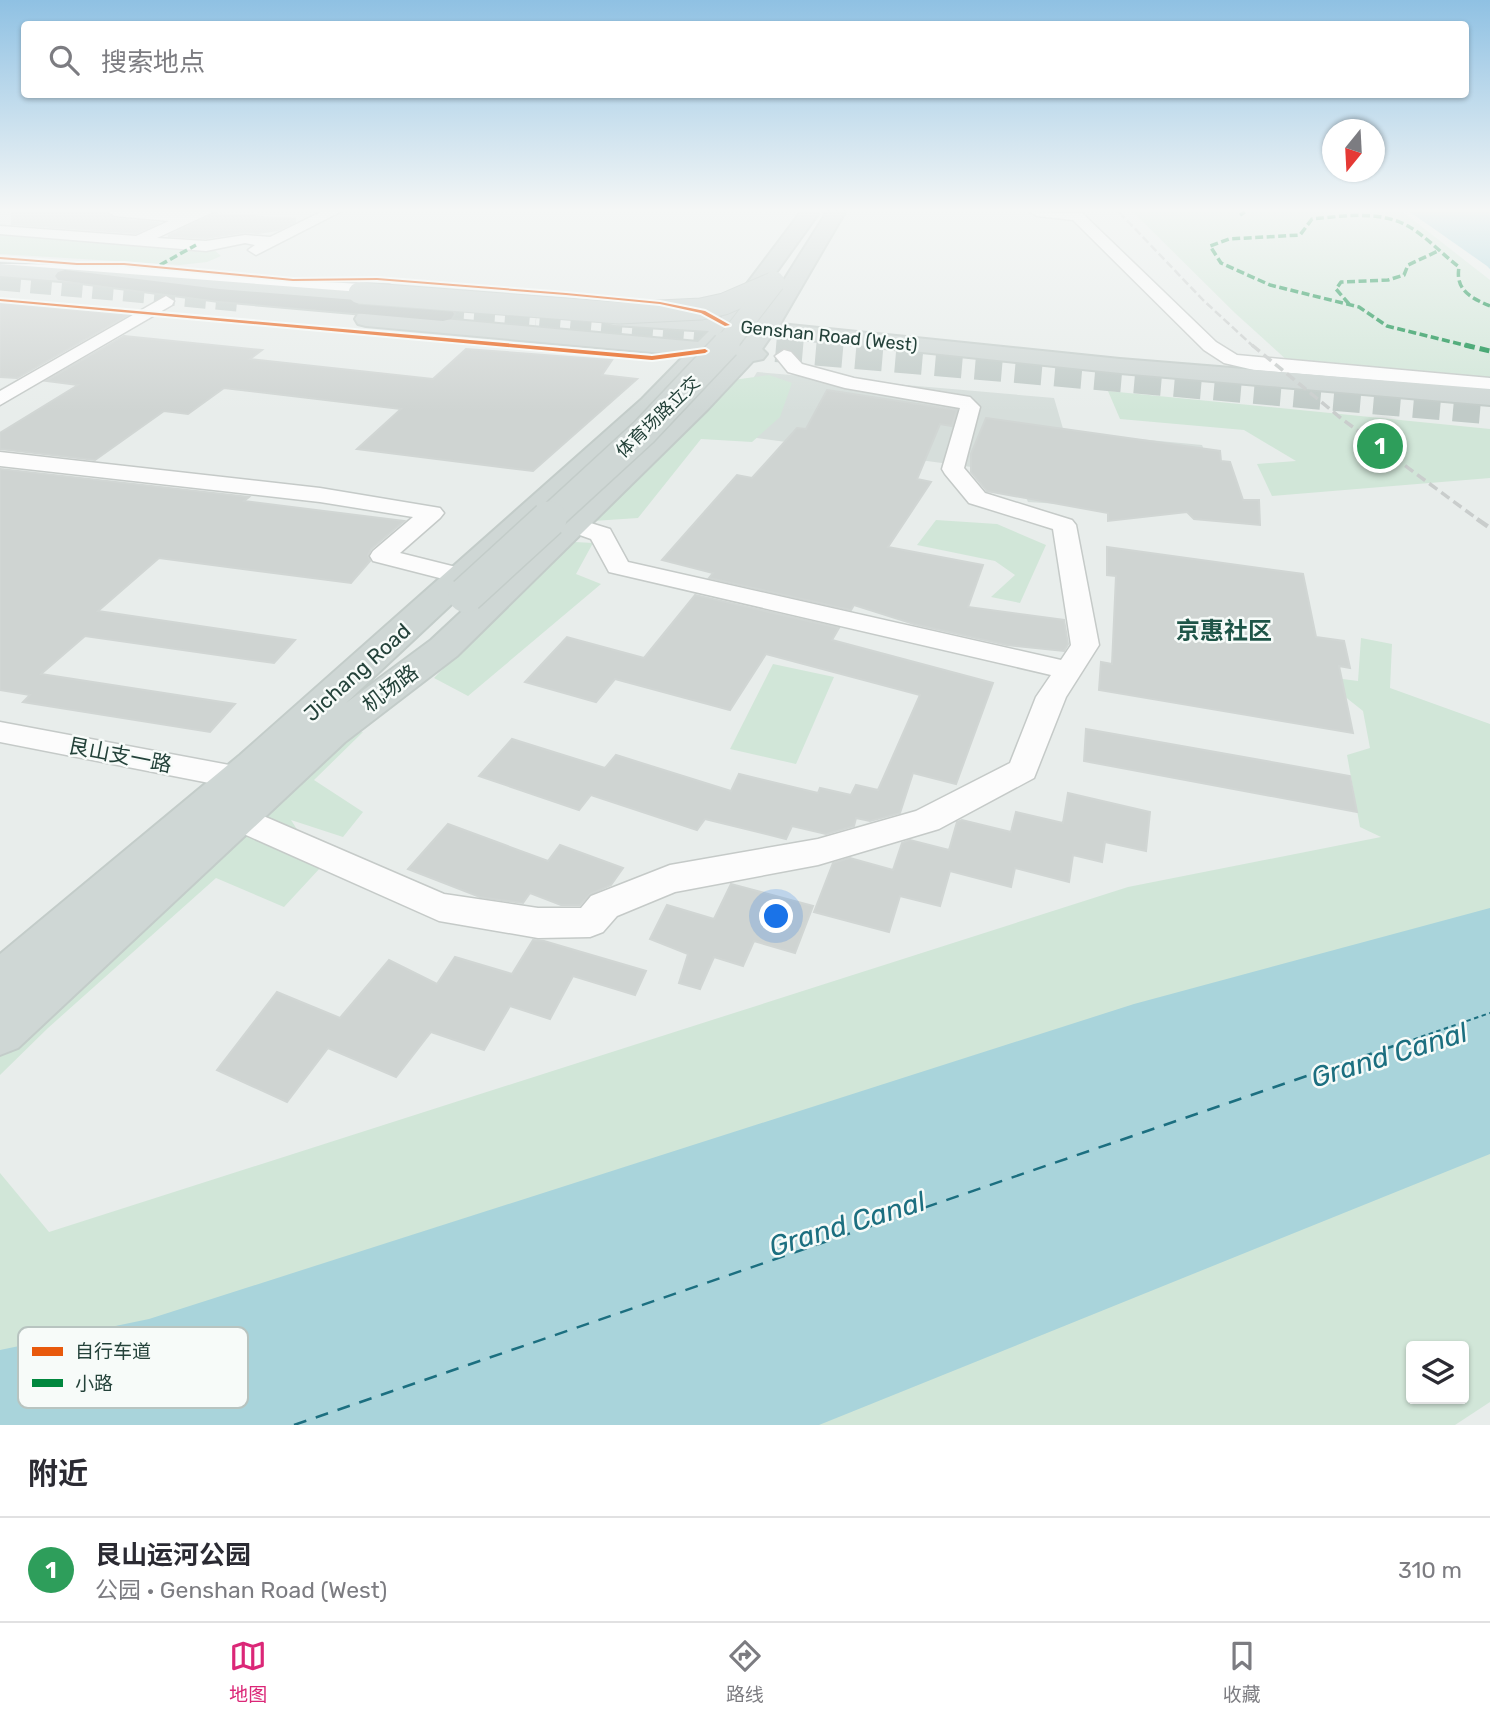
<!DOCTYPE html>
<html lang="zh">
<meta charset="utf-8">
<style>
:root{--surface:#fff;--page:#f2f2f3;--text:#2b2b33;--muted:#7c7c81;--line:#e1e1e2;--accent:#db2777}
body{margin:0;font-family:Rubik,"Noto Sans SC",sans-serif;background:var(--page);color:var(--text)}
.controls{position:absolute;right:21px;bottom:21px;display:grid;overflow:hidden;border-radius:7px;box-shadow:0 2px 5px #0004}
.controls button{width:63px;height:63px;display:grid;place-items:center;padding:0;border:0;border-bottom:2px solid var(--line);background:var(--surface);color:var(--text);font:35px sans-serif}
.compass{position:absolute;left:1322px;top:119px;width:63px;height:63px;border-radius:50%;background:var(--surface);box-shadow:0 2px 5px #0004;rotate:198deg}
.you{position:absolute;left:777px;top:917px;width:24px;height:24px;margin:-18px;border:5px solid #fff;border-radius:50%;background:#1a73e8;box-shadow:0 0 0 10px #1a73e833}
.badge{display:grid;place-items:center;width:46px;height:46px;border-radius:50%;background:var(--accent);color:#fff;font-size:23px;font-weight:700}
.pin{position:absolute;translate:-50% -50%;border:4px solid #fff;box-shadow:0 2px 7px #0006}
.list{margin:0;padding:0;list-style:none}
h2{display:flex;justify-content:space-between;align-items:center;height:91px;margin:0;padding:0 28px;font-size:30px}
h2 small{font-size:23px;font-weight:400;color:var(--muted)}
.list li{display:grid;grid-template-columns:46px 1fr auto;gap:21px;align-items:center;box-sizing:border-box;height:105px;padding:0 28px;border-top:2px solid var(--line)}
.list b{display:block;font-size:26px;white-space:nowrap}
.list p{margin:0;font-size:23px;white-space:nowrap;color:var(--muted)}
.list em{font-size:23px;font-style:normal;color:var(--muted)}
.icon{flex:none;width:38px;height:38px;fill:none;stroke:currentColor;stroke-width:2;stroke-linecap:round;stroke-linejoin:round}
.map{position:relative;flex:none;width:1490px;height:1425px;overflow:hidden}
.search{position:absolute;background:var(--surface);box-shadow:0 2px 5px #0004;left:21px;right:21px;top:21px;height:77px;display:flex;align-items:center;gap:18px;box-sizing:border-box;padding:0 24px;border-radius:7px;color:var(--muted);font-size:26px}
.sheet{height:196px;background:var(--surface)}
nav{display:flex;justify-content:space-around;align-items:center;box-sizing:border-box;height:98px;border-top:2px solid var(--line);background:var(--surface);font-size:19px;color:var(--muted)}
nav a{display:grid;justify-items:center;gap:4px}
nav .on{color:var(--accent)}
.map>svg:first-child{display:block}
.built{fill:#d6dedb}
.green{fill:#d1e6d8;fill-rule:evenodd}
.water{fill:#a9d4db}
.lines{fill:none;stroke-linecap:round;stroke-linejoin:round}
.ferry-far1{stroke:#1c6f80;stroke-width:2;stroke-dasharray:4.5 3.5;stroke-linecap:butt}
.ferry{stroke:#1c6f80;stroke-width:2.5;stroke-dasharray:13 10;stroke-linecap:butt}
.building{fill:#cfd4d2;stroke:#d1d6d4;stroke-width:2}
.highway-tunnel-far1{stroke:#c1cbc8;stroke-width:21;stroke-dasharray:21 10;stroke-linecap:butt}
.highway-tunnel{stroke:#c1cbc8;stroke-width:27;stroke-dasharray:27 13;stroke-linecap:butt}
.minor-casing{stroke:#c5cac8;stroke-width:3}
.major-casing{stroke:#c3ccc9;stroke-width:4}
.highway-casing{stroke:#c3ccc9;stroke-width:4}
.minor{fill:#fcfcfc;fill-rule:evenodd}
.major{fill:#cfd7d5;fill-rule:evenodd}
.highway{fill:#bcc4c2;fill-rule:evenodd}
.rail-far2{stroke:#c9cdcc;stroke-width:2.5;stroke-dasharray:8 3.5;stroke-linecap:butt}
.rail-far1{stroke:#c9cdcc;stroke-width:3.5;stroke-dasharray:10 5;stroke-linecap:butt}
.rail{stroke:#c9cdcc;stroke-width:4.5;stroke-dasharray:13 6;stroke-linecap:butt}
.major-bridge-far2-casing{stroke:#c3ccc9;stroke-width:23;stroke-linecap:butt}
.major-bridge-far1-casing{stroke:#c3ccc9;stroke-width:30;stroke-linecap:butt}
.major-bridge-casing{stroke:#c3ccc9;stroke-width:38;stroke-linecap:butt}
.major-bridge-far2{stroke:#cfd7d5;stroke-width:21}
.major-bridge-far1{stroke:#cfd7d5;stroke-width:27}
.major-bridge{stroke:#cfd7d5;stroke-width:35}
.quiet-far1{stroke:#00873e;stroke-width:3.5;stroke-dasharray:8 3.5;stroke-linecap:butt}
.quiet{stroke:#00873e;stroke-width:5;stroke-dasharray:10 5;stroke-linecap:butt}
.cycleway-casing{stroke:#f7fbf9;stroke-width:4}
.cycleway{fill:#e8590c;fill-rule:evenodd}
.labels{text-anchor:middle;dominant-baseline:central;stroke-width:5;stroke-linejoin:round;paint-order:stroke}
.far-street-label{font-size:18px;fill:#24423a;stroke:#f7fbf9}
.street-label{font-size:21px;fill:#24423a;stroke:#f7fbf9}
.quarter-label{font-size:24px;font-weight:bold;fill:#1f5548;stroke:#f7fbf9}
.near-water-label{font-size:28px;font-style:italic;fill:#1c6f80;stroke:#f7fbf9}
.key{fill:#f7fbf9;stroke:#b8c4c0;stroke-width:2}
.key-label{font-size:19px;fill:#24423a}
</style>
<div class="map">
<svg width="1490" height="1425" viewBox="0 0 1490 1425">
<rect width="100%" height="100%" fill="#e8edeb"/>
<path class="built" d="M757,372L1054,398L1064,432L1202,445L1231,515L1028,502L1016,473L720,433Z"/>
<g class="green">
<path d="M1133,212H1403L1490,280V388L1300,372L1235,313Z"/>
<path d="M0,232L213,249L221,256L207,262L180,265L0,254Z"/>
<path d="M769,375L792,383L780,417L752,442L701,439L638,518L593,521L733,380Z"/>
<path d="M1108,391L1490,429V478L1272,496L1257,464L1296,461L1244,430L1120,419Z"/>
<path d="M936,520L997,524L1046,545L1020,603L991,597L1015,575L995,561L917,545Z"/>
<path d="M575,542L593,543L576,574L601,584L468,696L434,678L505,605Z"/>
<path d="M1361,638L1392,644L1390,688L1490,724V1402L1455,1425H0V1173L49,1232L1128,887L1381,837L1360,827L1347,755L1370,748L1363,711L1319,676L1358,681ZM1411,1346H1464V1399H1411Z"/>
<path d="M773,664L834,677L796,764L730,749Z"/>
<path d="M363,732L314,780L363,812L343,837L291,820L321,867L284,907L216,878L48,1028L0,1075V1047L344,734Z"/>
</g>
<g class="water">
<path d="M1410,212H1490V269L1487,266Z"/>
<path d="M1490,908V1154L819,1425H0V1350L149,1319L1134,1004Z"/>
</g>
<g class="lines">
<path class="ferry-far1" d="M1406,1042L1490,1013"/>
<path class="ferry" d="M294,1425L1411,1040"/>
</g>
<g class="building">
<path d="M12,212H105L115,219L159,223L136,233L12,224Z"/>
<path d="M214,214L295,219V222L278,230L258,233L245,232L206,238L168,236Z"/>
<path d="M0,303L128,315L17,378L0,377Z"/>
<path d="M124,336L262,350L250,359L433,379L466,349L612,360L602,375L637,379L533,471L357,449L401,409L224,388L188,414L164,411L95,460L0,449V433L78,385L46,381Z"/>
<path d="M827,390L957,410L952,426L940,424L917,479L931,482L888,547L983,565L968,607L1064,620L1068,644L1064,651L1007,645L914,624L854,605L851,610L709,578L713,573L662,560L737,475L752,478L797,428L806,429Z"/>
<path d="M986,418L1220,451L1221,461L1230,462L1243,500H1259L1260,525L1194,519L1187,512L1108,521V513L987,491L971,472V454Z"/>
<path d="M0,469L249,497L244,501L404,521L371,549L368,555L370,561L351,583L159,558L98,611L295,640L274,663L85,636L41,674L235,704L210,732L23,702L30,695L0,690Z"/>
<path d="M1107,547L1303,574L1316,637L1344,641L1350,668L1339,666L1353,733L1099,690L1101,662L1112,664L1116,576L1107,575Z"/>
<path d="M695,595L839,628L832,640L993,683L956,784L913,773L900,813L870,821L856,818L854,826L826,834L792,826L786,839L705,819L697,830L591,795L579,810L479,776L512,739L605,768L616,755L731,791L739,774L818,793L820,788L851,795L856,785L878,790L920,695L766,654L730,710L615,679L596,702L525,682L567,637L644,658Z"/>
<path d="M1086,729L1350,776L1357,812L1084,761Z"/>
<path d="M1068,793L1150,812L1146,851L1105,842L1102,862L1073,855L1069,882L1015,868L1011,887L950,871L940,906L900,896L889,932L814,912L833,863L850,858L893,870L902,843L910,840L949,850L957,822L962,820L1011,832L1016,812L1063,823Z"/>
<path d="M448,824L548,861L560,845L623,868L611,885L590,894L580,905H561L530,893L523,903L480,897L408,869Z"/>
<path d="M731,884L813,906L795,953L754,941L743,966L714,957L700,989L679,983L688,954L650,939L667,905L714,919Z"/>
<path d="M533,940L544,941L646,971L635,995L573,976L550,1019L510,1006L484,1050L431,1032L396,1077L328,1048L287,1102L217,1070L277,992L340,1018L389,960L437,984L455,957L512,974Z"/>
</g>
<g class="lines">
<g class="highway-tunnel-far1">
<path d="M0,280L238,301"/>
<path d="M443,314L536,321"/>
<path d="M508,325L756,347"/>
</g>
<path class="highway-tunnel" d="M736,345L1490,411"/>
<g class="minor-casing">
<g id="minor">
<path d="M108,212H213L157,238L206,241L245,235L270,237L321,212H340L256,255L248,250L255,245L245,243L206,251L0,234V226L136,236L169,221L115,216Z"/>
<path d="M1030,212L1082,213L1216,342L1237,355L1490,378V390L1254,370L1224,363L1204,350L1073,220L1037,216Z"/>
<path d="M0,264L106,265L274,280L390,285L398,290L390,295L274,290L106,275L0,274Z"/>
<path d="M166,296L174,301L172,305L0,405V391Z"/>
<path d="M784,350L791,352L802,364L854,378L970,397L980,407L964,468L985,493L1072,520L1076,525L1099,645L1066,697L1034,778L939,829L818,865L675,892L617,916L603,932L590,937L538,938L439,921L226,826L221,817L226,808L238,805L444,894L538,908H581L591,896L670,865L818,839L916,811L1010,763L1036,697L1051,675L609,572L591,539L563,529L559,524L563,519L571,517L610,529L628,562L1061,660L1071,645L1053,529L969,503L945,474L942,469L960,408L845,388L788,372L775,356Z"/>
<path d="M0,452L320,488L440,508L444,513L440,518L400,553L472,571L476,576L472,581L463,584L373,561L370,556L373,551L413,517L320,502L0,466Z"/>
<path d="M0,722L240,767L251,770L256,778L251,786L240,789L0,742Z"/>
</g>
</g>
<g class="major-casing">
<g id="major">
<path d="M801,212L818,214L742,320L758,321L827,212H845L780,324L1120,359L1490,389V405L1120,373L771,336L762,349L767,354L763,359L753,361L708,409L457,656L345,742L18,1048L0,1055V954L240,755L642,399L685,355L366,326L358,324L355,319L358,314L366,312L698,342L709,331L614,325L606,323L603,318L606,313L614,311L721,318ZM733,332L749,334L740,346L722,344ZM709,357L728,359L690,399L431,640L346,703L660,409Z"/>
<path d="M0,264L400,295L408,297L411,302L408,307L400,309L0,276Z"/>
</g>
</g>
<g class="highway-casing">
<path id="highway" d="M65,270L219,289L443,307L451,309L454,314L451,319L443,321L219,301L58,280L55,276L58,272Z"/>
</g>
<use href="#minor" class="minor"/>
<use href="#major" class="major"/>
<use href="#highway" class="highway"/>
<path class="rail-far2" d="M1119,212L1203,300L1254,347"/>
<path class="rail-far1" d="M1252,345L1342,419L1480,521"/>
<path class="rail" d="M1477,519L1490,528"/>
<g class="major-bridge-far2-casing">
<g id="major-bridge-far2">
<path d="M359,293L619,313L701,309L724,304L773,283"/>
<path d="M724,347L774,282"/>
</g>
</g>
<g class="major-bridge-far1-casing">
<path id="major-bridge-far1" d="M547,521L644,432L726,345"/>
</g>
<g class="major-bridge-casing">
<path id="major-bridge" d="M466,595L549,519"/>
</g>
<use href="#major-bridge-far2" class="major-bridge-far2"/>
<use href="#major-bridge-far1" class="major-bridge-far1"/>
<use href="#major-bridge" class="major-bridge"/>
<g class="quiet-far1">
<path d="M1240,215L1245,212"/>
<path d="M160,265L196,245"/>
<path d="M1349,304L1336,289L1341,282L1388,280L1404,275L1408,265L1438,251"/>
<path d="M1472,347L1387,326L1359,307L1270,285L1221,263L1210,246L1229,239L1300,235L1312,219C1343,216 1379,210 1408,226C1427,237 1442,254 1459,267C1455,290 1471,298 1490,306"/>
</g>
<path class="quiet" d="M1465,345L1490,351"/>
<g class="cycleway-casing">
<g id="cycleway">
<path d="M0,257L77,263H124L293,279L377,278L566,293L660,302L705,311L730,325L725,326L701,313L660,304L566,295L377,280L293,281L124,265H77L0,259Z"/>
<path d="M0,299L652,356L705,349L708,351L705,353L652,360L0,301Z"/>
</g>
</g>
<use href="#cycleway" class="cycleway"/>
</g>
<linearGradient id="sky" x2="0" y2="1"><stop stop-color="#8fc1e3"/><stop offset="0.51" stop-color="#f5f7f6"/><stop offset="1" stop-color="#f5f7f6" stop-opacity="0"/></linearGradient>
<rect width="1490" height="412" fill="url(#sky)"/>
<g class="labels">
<g class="far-street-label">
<text transform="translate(829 336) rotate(6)">Genshan Road (West)</text>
<text transform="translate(658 417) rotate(-44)">体育场路立交</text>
</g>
<g class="street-label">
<text transform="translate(357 672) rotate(-42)">Jichang Road</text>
<text transform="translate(390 688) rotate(-37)">机场路</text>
<text transform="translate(120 755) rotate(11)">艮山支一路</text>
</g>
<g class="quarter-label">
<text x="1224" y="631">京惠社区</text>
</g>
<g class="near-water-label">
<text transform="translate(1389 1055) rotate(-17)">Grand Canal</text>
<text transform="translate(847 1224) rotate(-17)">Grand Canal</text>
</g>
</g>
<rect x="18" y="1327" width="230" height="81" rx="10" class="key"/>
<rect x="32" y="1347" width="31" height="9" fill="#e8590c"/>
<rect x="32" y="1379" width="31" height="8" fill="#00873e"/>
<g class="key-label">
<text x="75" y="1358">自行车道</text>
<text x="75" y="1390">小路</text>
</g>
</svg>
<div class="controls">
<button><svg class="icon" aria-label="layers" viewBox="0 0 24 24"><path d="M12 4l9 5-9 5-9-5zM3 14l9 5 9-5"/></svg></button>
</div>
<svg class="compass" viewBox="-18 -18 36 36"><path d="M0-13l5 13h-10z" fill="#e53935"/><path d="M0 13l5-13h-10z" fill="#7c7c81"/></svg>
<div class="you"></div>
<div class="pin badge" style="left:1380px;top:446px;background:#2e9e5b">1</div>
<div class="search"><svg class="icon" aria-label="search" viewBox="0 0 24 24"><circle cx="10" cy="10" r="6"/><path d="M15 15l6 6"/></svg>搜索地点</div>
</div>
<section class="sheet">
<h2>附近<small></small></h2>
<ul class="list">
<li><span class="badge" style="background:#2e9e5b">1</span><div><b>艮山运河公园</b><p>公园 · Genshan Road (West)</p></div><em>310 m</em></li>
</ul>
</section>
<nav>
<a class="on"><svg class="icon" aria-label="map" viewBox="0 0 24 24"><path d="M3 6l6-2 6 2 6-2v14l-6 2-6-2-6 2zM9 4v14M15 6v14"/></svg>地图</a>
<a><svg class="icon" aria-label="directions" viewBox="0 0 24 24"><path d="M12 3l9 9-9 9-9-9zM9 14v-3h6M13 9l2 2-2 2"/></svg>路线</a>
<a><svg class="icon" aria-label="saved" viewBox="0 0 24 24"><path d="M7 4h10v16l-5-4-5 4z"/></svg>收藏</a>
</nav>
